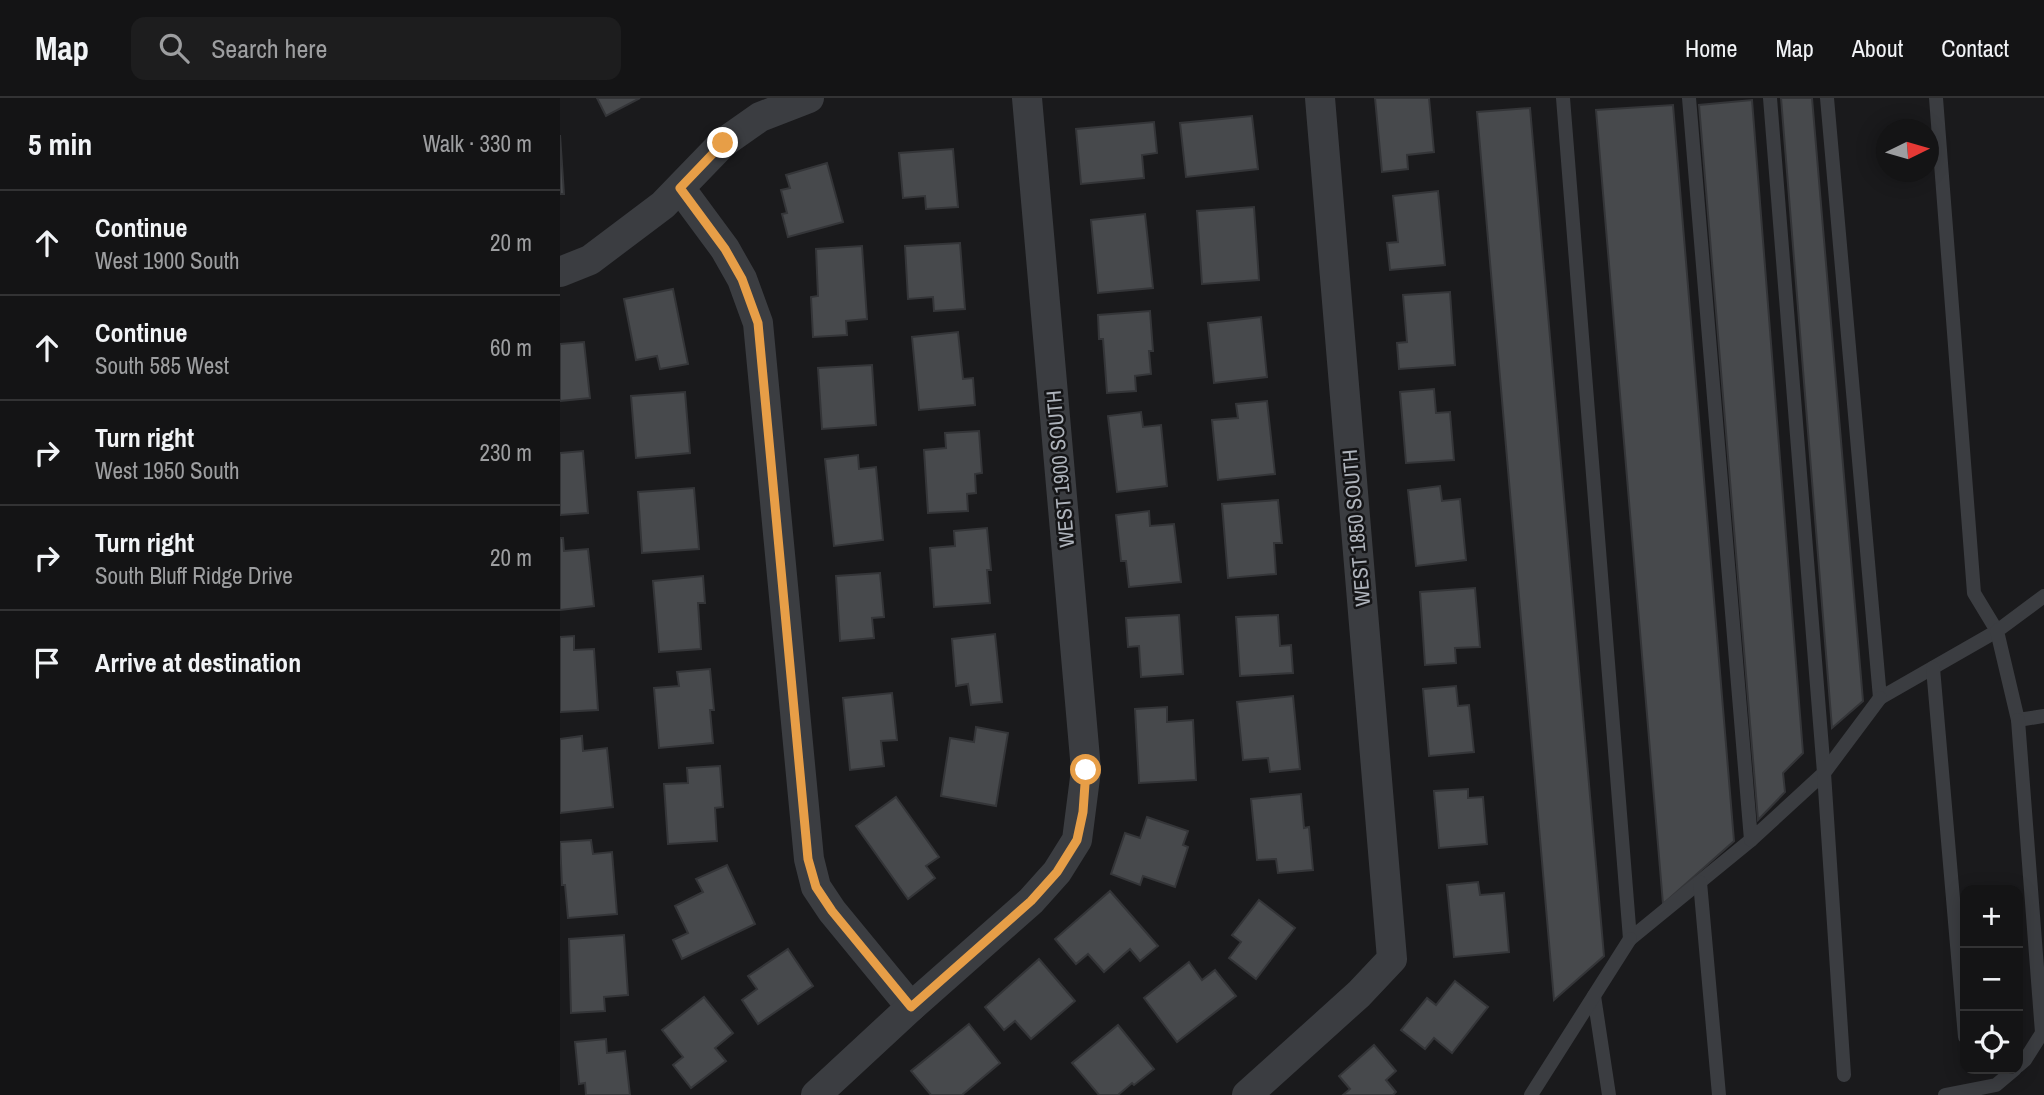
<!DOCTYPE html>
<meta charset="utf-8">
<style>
:root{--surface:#141415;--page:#1d1d1e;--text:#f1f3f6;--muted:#9d9ea0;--line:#333334}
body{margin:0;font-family:"Archivo Narrow",sans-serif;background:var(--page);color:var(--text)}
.controls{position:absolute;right:21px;bottom:21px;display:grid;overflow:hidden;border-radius:14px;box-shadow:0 4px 18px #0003}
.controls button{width:63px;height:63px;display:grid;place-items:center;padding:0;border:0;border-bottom:2px solid var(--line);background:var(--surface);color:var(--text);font:35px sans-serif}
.compass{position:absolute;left:1316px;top:21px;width:63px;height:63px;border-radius:50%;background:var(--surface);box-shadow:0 4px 18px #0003;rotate:85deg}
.stop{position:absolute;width:21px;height:21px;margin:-16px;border:5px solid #e79e47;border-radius:50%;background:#fff}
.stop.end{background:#e79e47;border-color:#fff;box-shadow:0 2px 7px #0008}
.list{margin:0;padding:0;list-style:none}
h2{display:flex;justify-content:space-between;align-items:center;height:91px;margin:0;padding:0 28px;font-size:30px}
h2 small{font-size:23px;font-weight:400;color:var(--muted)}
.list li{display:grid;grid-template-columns:46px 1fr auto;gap:21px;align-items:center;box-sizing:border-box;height:105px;padding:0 28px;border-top:2px solid var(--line)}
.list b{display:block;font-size:26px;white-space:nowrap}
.list p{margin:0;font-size:23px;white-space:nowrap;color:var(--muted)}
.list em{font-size:23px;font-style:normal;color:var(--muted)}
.icon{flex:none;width:38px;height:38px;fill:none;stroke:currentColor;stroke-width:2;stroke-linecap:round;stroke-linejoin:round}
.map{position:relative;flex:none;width:1484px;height:997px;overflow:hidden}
header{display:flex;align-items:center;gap:42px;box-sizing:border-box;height:98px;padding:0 35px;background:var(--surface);border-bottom:2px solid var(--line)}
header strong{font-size:33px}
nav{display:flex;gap:38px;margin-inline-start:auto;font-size:24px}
.search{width:490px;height:63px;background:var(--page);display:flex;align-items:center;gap:18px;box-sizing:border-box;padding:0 24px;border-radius:14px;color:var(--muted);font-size:26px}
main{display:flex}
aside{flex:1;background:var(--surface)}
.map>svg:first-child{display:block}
.building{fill:#47494c;stroke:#343538;stroke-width:2}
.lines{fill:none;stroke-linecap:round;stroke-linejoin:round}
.service{stroke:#3b3d41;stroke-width:14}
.minor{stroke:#3b3d41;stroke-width:30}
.route{stroke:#e79e47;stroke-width:9}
.labels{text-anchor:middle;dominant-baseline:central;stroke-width:5;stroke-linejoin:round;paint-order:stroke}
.street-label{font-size:21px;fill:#aeb3bb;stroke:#151517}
</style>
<header>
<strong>Map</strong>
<div class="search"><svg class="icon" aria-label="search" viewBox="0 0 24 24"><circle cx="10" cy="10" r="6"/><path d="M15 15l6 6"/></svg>Search here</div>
<nav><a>Home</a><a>Map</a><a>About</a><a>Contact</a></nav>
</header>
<main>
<aside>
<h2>5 min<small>Walk · 330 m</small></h2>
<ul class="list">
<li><svg class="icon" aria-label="ahead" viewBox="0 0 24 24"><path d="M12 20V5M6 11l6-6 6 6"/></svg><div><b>Continue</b><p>West 1900 South</p></div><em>20 m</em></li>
<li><svg class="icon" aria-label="ahead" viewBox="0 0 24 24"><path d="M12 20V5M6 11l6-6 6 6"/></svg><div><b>Continue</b><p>South 585 West</p></div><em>60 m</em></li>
<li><svg class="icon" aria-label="right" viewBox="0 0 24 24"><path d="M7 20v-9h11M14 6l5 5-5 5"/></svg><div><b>Turn right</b><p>West 1950 South</p></div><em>230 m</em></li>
<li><svg class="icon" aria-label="right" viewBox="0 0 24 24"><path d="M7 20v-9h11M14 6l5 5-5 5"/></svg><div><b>Turn right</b><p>South Bluff Ridge Drive</p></div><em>20 m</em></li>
<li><svg class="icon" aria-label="arrive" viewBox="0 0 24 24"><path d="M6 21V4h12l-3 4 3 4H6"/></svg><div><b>Arrive at destination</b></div></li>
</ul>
</aside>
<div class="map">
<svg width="1484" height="997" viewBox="0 0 1484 997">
<rect width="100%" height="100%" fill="#1a1a1c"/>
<g class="building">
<path d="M37,0H80L46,18Z"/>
<path d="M815,0H869L874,54L847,57L848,71L822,74Z"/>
<path d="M1221,0H1252L1303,603L1272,630Z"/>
<path d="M1192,2L1243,655L1223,675L1225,694L1198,722L1139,7Z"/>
<path d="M1113,7L1174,743L1103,806L1036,12Z"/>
<path d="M970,10L1044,858L994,902L917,14Z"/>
<path d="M692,18L698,71L626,79L620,25Z"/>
<path d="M594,24L597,55L582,57L584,80L521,86L516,31Z"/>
<path d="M0,37L4,96H0Z"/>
<path d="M393,51L398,109L366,111L365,98L343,100L339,55Z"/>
<path d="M267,65L283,124L228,139L222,116L227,115L221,92L230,90L226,77Z"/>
<path d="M878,93L885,167L830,172L827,145L838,144L833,98Z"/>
<path d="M694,109L699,182L642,186L637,113Z"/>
<path d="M585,116L593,190L538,195L531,122Z"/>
<path d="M400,145L405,211L374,213L373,199L348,201L345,148Z"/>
<path d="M302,148L307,221L286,223L287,237L253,239L251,199L258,198L256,151Z"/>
<path d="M113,191L128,266L100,271L97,258L76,262L64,201Z"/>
<path d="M890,194L895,267L839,271L837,245L847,244L843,197Z"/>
<path d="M590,213L593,253H589L591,276L575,278L576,293L547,295L543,241H539L538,217Z"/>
<path d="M701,219L707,279L654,285L648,225Z"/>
<path d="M398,234L403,281L413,280L415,307L359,312L352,239Z"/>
<path d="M24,244L30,300L0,303V246Z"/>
<path d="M312,267L316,327L262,331L258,270Z"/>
<path d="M874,291L876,315L890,314L894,362L846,365L840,294Z"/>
<path d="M125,294L130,355L76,360L71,298Z"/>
<path d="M707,303L715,376L658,382L652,322L678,320L676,306Z"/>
<path d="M581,314L583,329L601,327L607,388L557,394L548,318Z"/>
<path d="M419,333L422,375L415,376L416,395L407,396L408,413L368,415L364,352L386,350L385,335Z"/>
<path d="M23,353L28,415L0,417V355Z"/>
<path d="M298,357L299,371L316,369L323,442L274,448L265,361Z"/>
<path d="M880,388L882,403L900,401L906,462L856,468L848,392Z"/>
<path d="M134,390L139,451L82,455L78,394Z"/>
<path d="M718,402L722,445H714L716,476L668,480L662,406Z"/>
<path d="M589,413L590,428L614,426L621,484L569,489L566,463H561L556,417Z"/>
<path d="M427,430L431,472H427L430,505L374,509L370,450L395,448L394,433Z"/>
<path d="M0,440H3L4,453L28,451L34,508L0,512Z"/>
<path d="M320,475L324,519L312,520L314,540L280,543L276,478Z"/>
<path d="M143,478L145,505H138L141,551L99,554L93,483Z"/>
<path d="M915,490L920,549L895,550L896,565L865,567L860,494Z"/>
<path d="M619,517L623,576L581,579L579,548L568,549L566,520Z"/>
<path d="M718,517L720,548L731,547L733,575L680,578L676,519Z"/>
<path d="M435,536L442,604L411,607L408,586L396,588L392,541Z"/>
<path d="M14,538V552L34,551L38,612L0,614V539Z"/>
<path d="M150,571L154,612H150L153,645L99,650L94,590L119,588L117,574Z"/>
<path d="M896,588L898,608L909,607L914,654L869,658L863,591Z"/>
<path d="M332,595L337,642L321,643L324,668L290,672L283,600Z"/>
<path d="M733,598L740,671L710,674L708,660L683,662L677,604Z"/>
<path d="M607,609V624L633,622L636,682L579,685L575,611Z"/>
<path d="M416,629L448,635L436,708L381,698L390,640L414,644Z"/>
<path d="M22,638L23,653L47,650L53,709L0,715V641Z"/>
<path d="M160,668L163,709L155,710L157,743L108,746L104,686L128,685L127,670Z"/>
<path d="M908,691V700L923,699L927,746L879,750L874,693Z"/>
<path d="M741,696L744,730L749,729L753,772L718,775L716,761L697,762L691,701Z"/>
<path d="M336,699L379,759L366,768L375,780L348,801L296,728Z"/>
<path d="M587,719L628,733L623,747L628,749L615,789L583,778L580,787L551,776L565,735L580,740Z"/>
<path d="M31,742L33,756L52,754L57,816L8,820L5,787H2L0,744Z"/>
<path d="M167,767L195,826L122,861L113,842L128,835L115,808L143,794L136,781Z"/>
<path d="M918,784L920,797L944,795L949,854L894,859L887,787Z"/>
<path d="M550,793L598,848L580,863L570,851L544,874L528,856L516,866L495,841Z"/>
<path d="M699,802L735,830L696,881L669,860L681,844L672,837Z"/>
<path d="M64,837L68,897L44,899L45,913L11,915L9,841Z"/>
<path d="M228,851L253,888L198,926L182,902L197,891L188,878Z"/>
<path d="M479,861L515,903L471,941L455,923L444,932L425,909Z"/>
<path d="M629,864L642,882L655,872L676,898L617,944L584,900Z"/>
<path d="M895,883L928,909L892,955L874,940L865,951L841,932L867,900L876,907Z"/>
<path d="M144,899L173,935L155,950L166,963L131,990L113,967L123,959L102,932Z"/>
<path d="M409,926L440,965L402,997H371L351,973Z"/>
<path d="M558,927L594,971L574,987L572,985L558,997H539L512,965Z"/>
<path d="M46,941L47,955L65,953L70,997H26L25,985L19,986L15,944Z"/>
<path d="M814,947L836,973L826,982L836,994L833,997H783L790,991L779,978Z"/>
</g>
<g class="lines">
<g class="service">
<path d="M1003,0L1070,841L1191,742"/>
<path d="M1129,0L1191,742L1264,675L1210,0"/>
<path d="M1267,0L1320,600L1437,533L1414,495L1376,0"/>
<path d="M1484,498L1437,533L1458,622L1484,618"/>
<path d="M1373,570L1405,939"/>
<path d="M1458,622L1482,935L1465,962L1458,968"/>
<path d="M1140,784L1159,997"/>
<path d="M1034,898L1049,997"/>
<path d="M1284,977L1264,675L1320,600"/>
<path d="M971,997L1070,841"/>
<path d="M1385,997L1436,987L1455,971"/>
</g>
<g class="minor">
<path d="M120,90L165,151L182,181L198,225L249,761L256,789L272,813L351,909"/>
<path d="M0,174L30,162L103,107L163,45L200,19L249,0"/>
<path d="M256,997L351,909L471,803L497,774L517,742L526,672L467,0"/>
<path d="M687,997L799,896L832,861L760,0"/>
</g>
</g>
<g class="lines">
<path class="route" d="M163,45L120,90L165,151L182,181L198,225L248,761L256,789L272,813L351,909L471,803L497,774L517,742L523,714L526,672"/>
</g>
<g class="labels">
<g class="street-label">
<text transform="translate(500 371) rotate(-95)">WEST 1900 SOUTH</text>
<text transform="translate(796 430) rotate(-95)">WEST 1850 SOUTH</text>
</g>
</g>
</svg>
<div class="controls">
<button>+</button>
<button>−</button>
<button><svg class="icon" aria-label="locate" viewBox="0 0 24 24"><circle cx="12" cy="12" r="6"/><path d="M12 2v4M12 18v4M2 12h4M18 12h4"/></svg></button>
</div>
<svg class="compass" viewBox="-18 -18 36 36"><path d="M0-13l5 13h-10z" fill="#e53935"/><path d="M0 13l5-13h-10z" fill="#9d9ea0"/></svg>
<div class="stop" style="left:526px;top:672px"></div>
<div class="stop end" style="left:163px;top:45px"></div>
</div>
</main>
